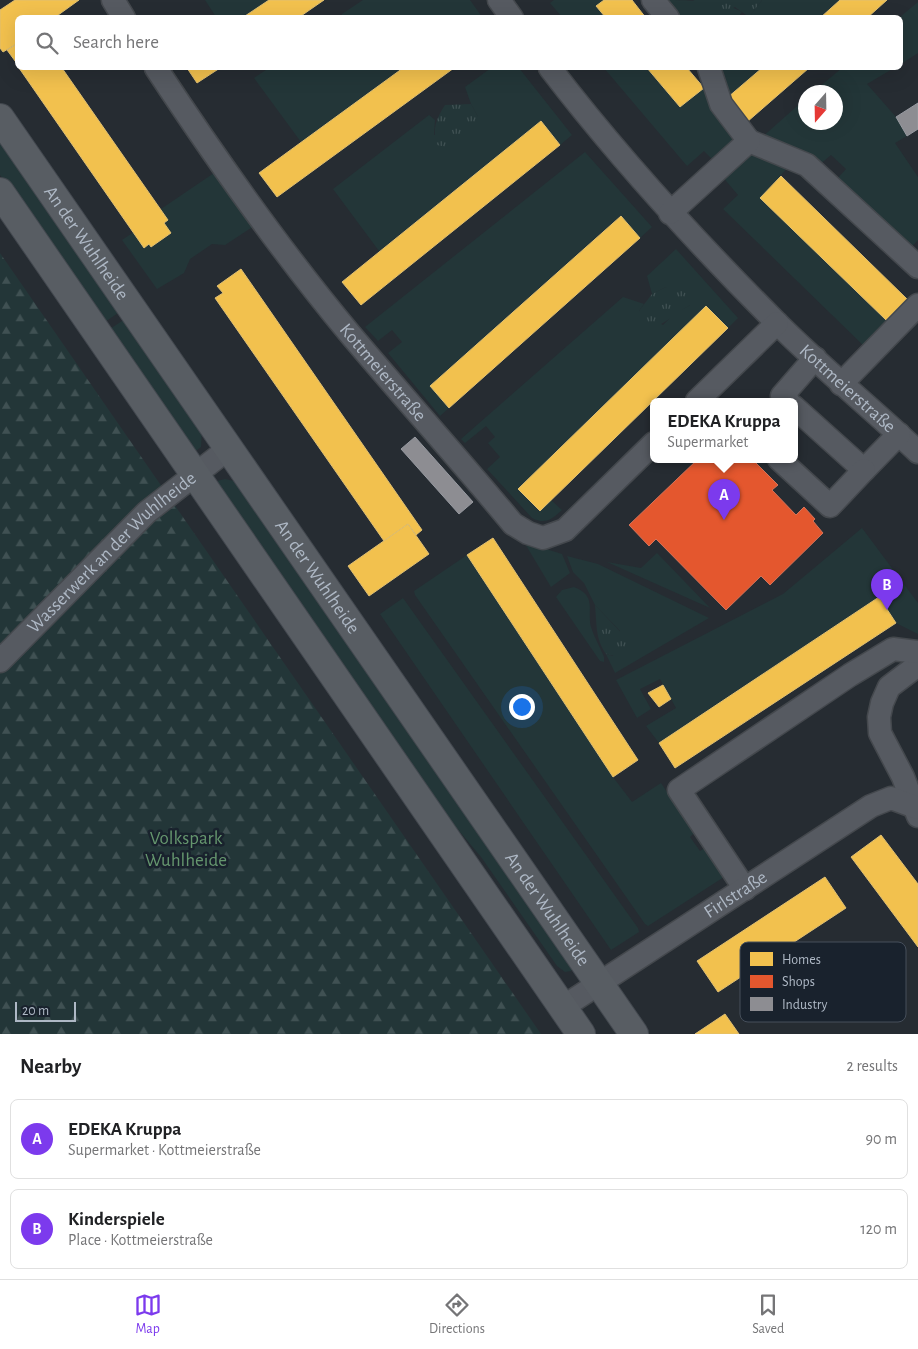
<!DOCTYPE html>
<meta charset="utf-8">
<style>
:root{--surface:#fff;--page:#f6f6f6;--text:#202124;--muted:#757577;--line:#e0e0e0;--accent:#7c3aed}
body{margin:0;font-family:"Alegreya Sans",sans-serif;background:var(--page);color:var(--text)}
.compass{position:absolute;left:798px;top:85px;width:45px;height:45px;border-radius:50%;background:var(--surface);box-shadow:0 5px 20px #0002;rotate:200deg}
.scale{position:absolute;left:15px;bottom:12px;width:61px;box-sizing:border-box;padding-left:5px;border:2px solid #aeb8c5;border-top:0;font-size:14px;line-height:18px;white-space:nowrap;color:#aeb8c5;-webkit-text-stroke:4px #19222d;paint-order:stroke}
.you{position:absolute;left:521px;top:706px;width:18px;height:18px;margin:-12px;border:4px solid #fff;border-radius:50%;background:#1a73e8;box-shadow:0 0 0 8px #1a73e833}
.badge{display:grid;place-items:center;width:32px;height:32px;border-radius:50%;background:var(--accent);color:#fff;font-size:16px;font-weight:700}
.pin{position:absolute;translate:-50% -41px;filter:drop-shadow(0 1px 2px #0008)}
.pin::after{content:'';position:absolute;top:26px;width:18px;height:15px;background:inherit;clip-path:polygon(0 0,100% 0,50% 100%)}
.popup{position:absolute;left:650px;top:398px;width:148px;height:65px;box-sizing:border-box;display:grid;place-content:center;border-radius:8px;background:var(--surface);filter:drop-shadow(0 1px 4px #0005);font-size:16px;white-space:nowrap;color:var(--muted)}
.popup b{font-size:19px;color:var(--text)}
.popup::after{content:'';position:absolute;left:50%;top:100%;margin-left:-10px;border:10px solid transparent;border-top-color:var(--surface)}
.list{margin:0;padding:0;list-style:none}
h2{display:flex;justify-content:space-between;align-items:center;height:65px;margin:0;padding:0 20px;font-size:21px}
h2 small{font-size:16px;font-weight:400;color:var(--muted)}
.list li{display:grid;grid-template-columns:32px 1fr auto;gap:15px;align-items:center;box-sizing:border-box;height:80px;margin:0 10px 10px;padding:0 10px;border:1px solid var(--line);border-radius:8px}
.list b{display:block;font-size:19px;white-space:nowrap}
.list p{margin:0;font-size:16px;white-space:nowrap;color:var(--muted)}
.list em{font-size:16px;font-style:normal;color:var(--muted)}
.icon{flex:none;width:28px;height:28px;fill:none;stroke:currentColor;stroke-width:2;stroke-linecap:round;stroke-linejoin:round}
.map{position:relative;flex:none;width:918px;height:1034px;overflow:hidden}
.search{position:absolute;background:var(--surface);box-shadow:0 5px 20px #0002;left:15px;right:15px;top:15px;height:55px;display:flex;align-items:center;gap:12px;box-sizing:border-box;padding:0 18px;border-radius:8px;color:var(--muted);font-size:19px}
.sheet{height:245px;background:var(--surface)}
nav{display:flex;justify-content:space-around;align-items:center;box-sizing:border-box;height:70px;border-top:1px solid var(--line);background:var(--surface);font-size:14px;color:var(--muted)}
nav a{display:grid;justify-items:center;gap:2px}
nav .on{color:var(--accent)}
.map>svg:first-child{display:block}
.grass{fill:#233638}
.forest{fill:url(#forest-firs)}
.park{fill:url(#park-tufts)}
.homes{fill:#f2c14e;stroke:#debe72}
.shops{fill:#e4572e;stroke:#d4745b}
.industry{fill:#8d8d92;stroke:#979aa1}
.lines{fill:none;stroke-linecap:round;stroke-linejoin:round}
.minor-casing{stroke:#44484d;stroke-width:25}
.major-casing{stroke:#43484f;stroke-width:30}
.minor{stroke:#565a61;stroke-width:22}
.major{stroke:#585d63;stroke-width:28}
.labels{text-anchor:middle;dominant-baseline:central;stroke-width:5;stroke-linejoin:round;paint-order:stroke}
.street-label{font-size:19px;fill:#aeb8c5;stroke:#19222d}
.park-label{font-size:19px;fill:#65966e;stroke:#19222d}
.key{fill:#19222d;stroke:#464f5b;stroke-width:1}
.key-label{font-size:14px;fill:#aeb8c5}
</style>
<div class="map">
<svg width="918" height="1034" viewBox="0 0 918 1034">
<defs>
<pattern id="forest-firs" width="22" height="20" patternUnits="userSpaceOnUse" patternTransform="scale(1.25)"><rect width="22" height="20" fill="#233638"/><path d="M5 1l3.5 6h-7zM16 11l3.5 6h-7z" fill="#405153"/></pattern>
<pattern id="park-tufts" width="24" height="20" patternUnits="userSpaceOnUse" patternTransform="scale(1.25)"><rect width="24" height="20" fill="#233638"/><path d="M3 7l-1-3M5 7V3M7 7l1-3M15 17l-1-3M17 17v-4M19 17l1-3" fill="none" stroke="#405153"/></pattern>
</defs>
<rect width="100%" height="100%" fill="#262c32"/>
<g class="grass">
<path d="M205,0H269L242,18L216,17Z"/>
<path d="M363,0H470L482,17H342V14Z"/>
<path d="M554,0H604L597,6L606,17H562L550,3Z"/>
<path d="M660,0C683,0 722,0 742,12L738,17H673Z"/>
<path d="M762,0H840L820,17L748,18Z"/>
<path d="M918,2V53L901,64L900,17Z"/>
<path d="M269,68H403L301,142L254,78Z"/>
<path d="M491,68H519L572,135L560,145L541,122L379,251L333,189L429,115L435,120L434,135L478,117L471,104L465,87Z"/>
<path d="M604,68H647L680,107L704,88L731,130L736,145L717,164L704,151L687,166Z"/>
<path d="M720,68H762L727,98Z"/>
<path d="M842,68H894L867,84L896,117L907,136L895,143L918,177V240L908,251L835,181L846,169L831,155L818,166L760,139L805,99L806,122H836V92H813Z"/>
<path d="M0,136L121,311L102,324L0,175Z"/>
<path d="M585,152L652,227L640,238L620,216L430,386L449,408L440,416L388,353L402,342L392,330L378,341L365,327Z"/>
<path d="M745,152L792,163L760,198L886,320L889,325L866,348L723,209L738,195L721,175Z"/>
<path d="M214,173L254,226L225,245L212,244L190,259L184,273L157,289L122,240L134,232L145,247L149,244L151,247L171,234L164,223L168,220L161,209Z"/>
<path d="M676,249L738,318L728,328L706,307L518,489L539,511L551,500L562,510C552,519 546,525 532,518L487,469L500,457L488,443L495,437L486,426L465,443L461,439L623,297L644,304L639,311L663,325L674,314L690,305L666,287L652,294L647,276Z"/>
<path d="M125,319L202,431L201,447L197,450H189L107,331Z"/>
<path d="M225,479L234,481L241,487L573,966L571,971L565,972L557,966L481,857L434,801L215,485L217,481Z"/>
<path d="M862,528L918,603V634L896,623L879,597L659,743L646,726L676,708L660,679L640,689L651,709L637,718L616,680L783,594Z"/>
<path d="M524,542L562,554L570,573L551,587Z"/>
<path d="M657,553L710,608L607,562L641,568Z"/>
<path d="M467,555L613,777L632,802L661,783L694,833L690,837L700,851L705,848L724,877L648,926L645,924L415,595L414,591Z"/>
<path d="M567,556L598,564L709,618L615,673L606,654L613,656L620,631L595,605L584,583L573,572Z"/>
<path d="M574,587C597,596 587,609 591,627C594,637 600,647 604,657V662L600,661L556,597L562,590Z"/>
<path d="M403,598L638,928L639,932L611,950L380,614Z"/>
</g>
<path class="forest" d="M0,253L541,1034H0Z"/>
<g class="park">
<path d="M693,0H762L749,17L735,7C725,13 703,6 693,0Z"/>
<path d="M471,104L478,117L473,133L455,149L437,145C432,129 436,119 445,105Z"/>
<path d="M666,287L682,291L691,297L690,305C676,313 665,324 650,329L642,320L639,311L652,294Z"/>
<path d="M595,605L627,639C629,648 627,652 619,657L606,654C595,638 597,624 595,605Z"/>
</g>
<g class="homes">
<path d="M15,0H79L54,18H18V43L3,52L0,48V10Z"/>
<path d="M269,0H324L298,18H242Z"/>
<path d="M604,0H632L646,18H606L596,6Z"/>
<path d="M840,0H887L867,18H820Z"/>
<path d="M18,43V65L7,50Z"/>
<path d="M19,68H62L168,220L164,223L171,233L151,247L149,244L144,248Z"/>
<path d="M187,68H220L197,83Z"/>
<path d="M403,68H454L277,197L259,173Z"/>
<path d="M647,68H687L704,88L680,107Z"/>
<path d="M762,68H809L747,122L727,98Z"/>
<path d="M541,121L560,145L361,305L342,282Z"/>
<path d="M781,176L907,299L886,320L760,198Z"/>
<path d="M621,216L640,238L449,408L430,386Z"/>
<path d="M241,269L422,530L416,535L408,524L384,541L215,298L223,293L217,286Z"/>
<path d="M706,306L728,328L540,511L518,489Z"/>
<path d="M408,524L429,554L369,596L348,566Z"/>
<path d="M493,538L638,760L613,777L467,555Z"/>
<path d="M879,597L896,623L675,768L659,743Z"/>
<path d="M663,685L671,699L659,707L648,693Z"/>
<path d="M881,835L918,884V947L851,857Z"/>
<path d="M825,877L846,908L718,992L697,961Z"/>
<path d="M725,1014L739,1034H695Z"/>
</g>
<path class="shops" d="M698,459H752L778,485L772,490L796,515L804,507L815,519L813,521L823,533L770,585L761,576L726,610L656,539L649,546L629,525Z"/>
<g class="industry">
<path d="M918,103V129L907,136L896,117Z"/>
<path d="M415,437L473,502L459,514L401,449Z"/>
</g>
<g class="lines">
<g class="minor-casing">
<g id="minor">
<path d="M113,0L124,18"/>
<path d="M499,0L512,18"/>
<path d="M653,0L668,18"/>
<path id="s1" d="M156,68C216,159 280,250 350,334C404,398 460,460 513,524L528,533L543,538L565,530L654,443"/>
<path id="s2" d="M550,68C619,158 695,241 776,322C821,367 871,408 918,452"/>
<path d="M749,141L807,165L918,267"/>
<path d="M670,213L749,141L721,104L709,68"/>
<path d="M841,384L918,305"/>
<path d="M697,401L777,323"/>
<path d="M788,401L782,396L815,358"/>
<path d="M794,407L864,470L899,434"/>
<path d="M779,459L830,506L864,470"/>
<path id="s3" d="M0,661L147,512L228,449"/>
<path d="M918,816L903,777L880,733L879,717L882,703L889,687L918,665"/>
<path d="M745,889L679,790L850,675L893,649L918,652"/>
<path id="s4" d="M563,1007L871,806L891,798L918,808"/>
</g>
</g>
<g class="major-casing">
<g id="major">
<path id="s5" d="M0,118L634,1034"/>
<path d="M0,192L581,1034"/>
</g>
</g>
<use href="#minor" class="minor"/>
<use href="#major" class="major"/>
</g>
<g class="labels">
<g class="street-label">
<text stroke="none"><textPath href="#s5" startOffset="152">An der Wuhlheide</textPath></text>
<text stroke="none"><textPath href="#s1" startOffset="380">Kottmeierstraße</textPath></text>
<text stroke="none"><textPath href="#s2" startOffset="438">Kottmeierstraße</textPath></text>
<text stroke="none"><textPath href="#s3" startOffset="156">Wasserwerk an der Wuhlheide</textPath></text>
<text stroke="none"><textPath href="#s5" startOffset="558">An der Wuhlheide</textPath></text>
<text stroke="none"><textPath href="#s4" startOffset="206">Firlstraße</textPath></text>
<text stroke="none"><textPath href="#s5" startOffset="962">An der Wuhlheide</textPath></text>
</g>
<g class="park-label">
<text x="186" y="838">Volkspark<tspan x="186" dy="22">Wuhlheide</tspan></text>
</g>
</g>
<rect x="740" y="942" width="166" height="80" rx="8" class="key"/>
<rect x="750" y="952" width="23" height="14" fill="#f2c14e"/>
<rect x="750" y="975" width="23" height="13" fill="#e4572e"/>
<rect x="750" y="997" width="23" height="14" fill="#8d8d92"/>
<g class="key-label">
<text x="782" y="964">Homes</text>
<text x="782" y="986">Shops</text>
<text x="782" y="1009">Industry</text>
</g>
</svg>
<svg class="compass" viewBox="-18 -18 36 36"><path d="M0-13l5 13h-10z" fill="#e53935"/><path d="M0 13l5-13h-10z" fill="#757577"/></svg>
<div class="scale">20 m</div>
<div class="you"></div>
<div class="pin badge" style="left:724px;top:520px">A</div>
<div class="popup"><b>EDEKA Kruppa</b>Supermarket</div>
<div class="pin badge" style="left:887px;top:610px">B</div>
<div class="search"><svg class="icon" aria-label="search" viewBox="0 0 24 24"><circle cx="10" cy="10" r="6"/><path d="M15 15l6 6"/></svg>Search here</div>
</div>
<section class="sheet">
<h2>Nearby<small>2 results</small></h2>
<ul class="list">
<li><span class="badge">A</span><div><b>EDEKA Kruppa</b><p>Supermarket · Kottmeierstraße</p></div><em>90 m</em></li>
<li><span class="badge">B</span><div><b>Kinderspiele</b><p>Place · Kottmeierstraße</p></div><em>120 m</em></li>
</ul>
</section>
<nav>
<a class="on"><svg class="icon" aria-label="map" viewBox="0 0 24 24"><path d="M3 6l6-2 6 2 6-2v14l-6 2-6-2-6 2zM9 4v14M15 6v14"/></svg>Map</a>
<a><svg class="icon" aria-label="directions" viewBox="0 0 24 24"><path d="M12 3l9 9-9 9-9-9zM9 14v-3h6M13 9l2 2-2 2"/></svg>Directions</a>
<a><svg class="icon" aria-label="saved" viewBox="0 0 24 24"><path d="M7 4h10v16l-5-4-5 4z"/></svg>Saved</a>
</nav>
